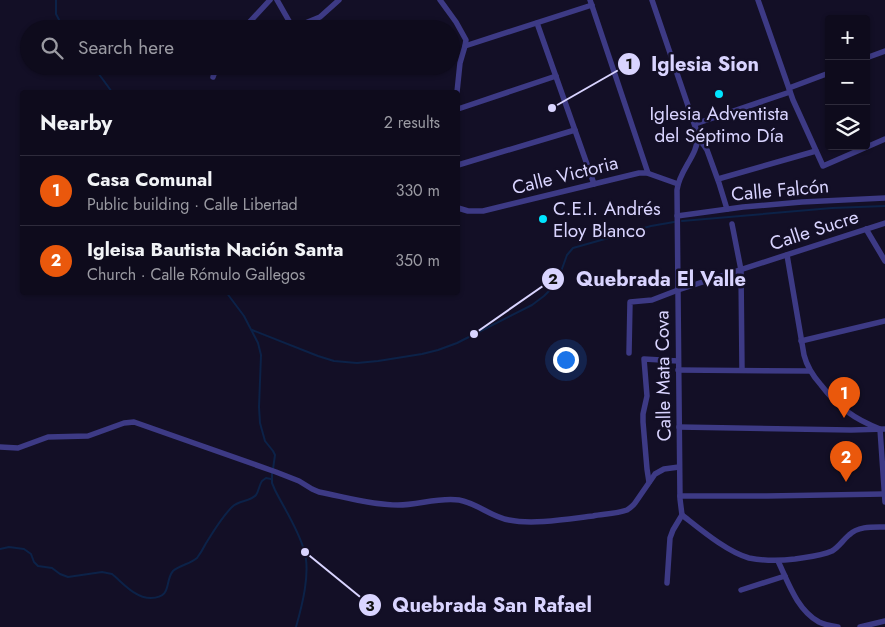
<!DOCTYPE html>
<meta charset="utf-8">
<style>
:root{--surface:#0e0b1c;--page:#171425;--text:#f1f3f6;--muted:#9b9ba3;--line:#2e2b3b;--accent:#ea580c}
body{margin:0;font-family:Jost,sans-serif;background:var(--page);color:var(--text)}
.controls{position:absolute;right:15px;top:15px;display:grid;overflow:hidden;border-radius:5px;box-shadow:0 1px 4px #0004}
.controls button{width:45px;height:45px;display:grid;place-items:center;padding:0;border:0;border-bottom:1px solid var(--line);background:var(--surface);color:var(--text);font:25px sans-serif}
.you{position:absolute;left:565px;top:359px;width:18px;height:18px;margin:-12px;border:4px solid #fff;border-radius:50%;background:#1a73e8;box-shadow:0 0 0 8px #1a73e833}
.badge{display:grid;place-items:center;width:32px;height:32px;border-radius:50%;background:var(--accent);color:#fff;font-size:16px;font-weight:700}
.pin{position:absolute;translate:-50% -41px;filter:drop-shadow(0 1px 2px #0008)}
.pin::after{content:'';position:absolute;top:26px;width:18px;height:15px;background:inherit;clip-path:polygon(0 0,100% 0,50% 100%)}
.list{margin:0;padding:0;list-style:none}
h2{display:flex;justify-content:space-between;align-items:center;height:65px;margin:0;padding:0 20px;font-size:21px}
h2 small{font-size:16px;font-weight:400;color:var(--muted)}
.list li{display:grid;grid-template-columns:32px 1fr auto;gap:15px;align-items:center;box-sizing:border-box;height:70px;padding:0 20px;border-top:1px solid var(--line)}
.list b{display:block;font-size:19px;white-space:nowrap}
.list p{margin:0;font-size:16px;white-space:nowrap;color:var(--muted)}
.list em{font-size:16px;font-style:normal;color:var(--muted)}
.icon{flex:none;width:28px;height:28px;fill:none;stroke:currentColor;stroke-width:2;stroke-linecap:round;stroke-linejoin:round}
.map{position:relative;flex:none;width:885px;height:627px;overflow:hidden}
.search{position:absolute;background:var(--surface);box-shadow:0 1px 4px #0004;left:20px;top:20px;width:440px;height:55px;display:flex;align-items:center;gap:12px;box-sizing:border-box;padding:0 18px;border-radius:28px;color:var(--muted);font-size:19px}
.panel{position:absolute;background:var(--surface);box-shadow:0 1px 4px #0004;left:20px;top:90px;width:440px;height:205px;border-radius:5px}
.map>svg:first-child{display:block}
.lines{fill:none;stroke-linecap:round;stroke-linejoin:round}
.stream{stroke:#0c2248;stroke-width:2}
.street{stroke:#3d3a85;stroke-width:5.5}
.poi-dot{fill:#00e5ff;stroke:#130f26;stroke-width:2}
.labels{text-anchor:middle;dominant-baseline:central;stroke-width:5;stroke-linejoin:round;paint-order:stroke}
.poi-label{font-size:19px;fill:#d9d4ff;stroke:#130f26}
.street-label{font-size:19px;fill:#d9d4ff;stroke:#130f26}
.leader{fill:none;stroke:#d9d4ff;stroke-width:2}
.callout-dot{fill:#d9d4ff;stroke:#130f26;stroke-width:2}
.mark-label{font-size:15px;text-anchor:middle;font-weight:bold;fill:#111}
.callout-label{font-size:20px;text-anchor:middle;font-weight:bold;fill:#d9d4ff;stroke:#130f26;stroke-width:5;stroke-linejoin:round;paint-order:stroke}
</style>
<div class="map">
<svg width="885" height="627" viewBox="0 0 885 627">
<rect width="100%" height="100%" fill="#130f26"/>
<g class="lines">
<g class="stream">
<path d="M56,0V14L64,29"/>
<path d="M93,66L112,92"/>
<path d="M682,221L832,208L885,206"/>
<path d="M226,292L244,316L258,343L261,355L259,407L260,423L265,441L273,451L275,455L273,469"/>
<path d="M252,330L318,356L334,361L357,363L378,361L422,354L438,350L457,343L532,305L544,296L552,288L559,277L567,255L573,248L651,226L674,222"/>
<path d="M272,473V483L275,490C285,510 298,529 304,550C311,572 302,606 296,627"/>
<path d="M0,549L9,547L24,549L31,554L34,562L38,566L52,568L60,574L68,577L102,572L112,574C123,583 135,598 151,598C173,597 164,582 173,571C180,565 190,564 197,558C200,554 203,549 205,545C213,532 221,518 232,507C239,500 250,502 256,495C259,491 259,485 262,481L266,478L271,479"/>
</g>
<g class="street">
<path d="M277,0L293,28L320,17L339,0"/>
<path d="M440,0L456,22L466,40L465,46L460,63L457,92"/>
<path d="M590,0L648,173"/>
<path d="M652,0L698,135C698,156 679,170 677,190L680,499L682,515L673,530L670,538L667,583"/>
<path d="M758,0L793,100L823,166L885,139"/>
<path d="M537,23L594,184"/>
<path d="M206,27V29"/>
<path d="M243,29L270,0"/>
<path d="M465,46L592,5"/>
<path d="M866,58L885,51"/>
<path d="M213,77L217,66"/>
<path d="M789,88L829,73"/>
<path d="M458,109L556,76"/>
<path d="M695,124L790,92"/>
<path d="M698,139L703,144L707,150L719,183L727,209"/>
<path d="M458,165L575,130"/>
<path d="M718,179L816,151"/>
<path d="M458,208L468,211H483L639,173H647L678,184"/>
<path d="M677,216L743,207L802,202L885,198"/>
<path d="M732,224L741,270L742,370"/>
<path d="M866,229L885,261"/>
<path d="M787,255L804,355C807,367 813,376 821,385C838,407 854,419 880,429L885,502"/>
<path d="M801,341L885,321"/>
<path d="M629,353L630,302L652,300L678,290L885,223"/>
<path d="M678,370L810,371"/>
<path d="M679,427L851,430L885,429"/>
<path d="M0,447L18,448L48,437L88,436L124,423L134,422L276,472L299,481L312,489L319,492C345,497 372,505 398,505C418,505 439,497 459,500C477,503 491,517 509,520C533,525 568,519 593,516C603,514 616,514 627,510C630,508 633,506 635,503L655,474L664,469L679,467"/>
<path d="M649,482L647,469L643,422V414L647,396L644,359L678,361"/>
<path d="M680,496H767L884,494"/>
<path d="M682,515C700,529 727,552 749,558C765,561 779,561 795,559C807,557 821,556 832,551C839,547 843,540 849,535C858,526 873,527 885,527"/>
<path d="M778,561C788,582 797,610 819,622C825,625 832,626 838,627"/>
<path d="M741,590L785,576"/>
<path d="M860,627L885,621"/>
</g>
</g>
<g class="poi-dot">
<circle cx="719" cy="94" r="5"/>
<circle cx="543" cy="219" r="5"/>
</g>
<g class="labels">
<g class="poi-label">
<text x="719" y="113">Iglesia Adventista<tspan x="719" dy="22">del Séptimo Día</tspan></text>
<text x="553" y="208" text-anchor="start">C.E.I. Andrés<tspan x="553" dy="22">Eloy Blanco</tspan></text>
</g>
<g class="street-label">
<text transform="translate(565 175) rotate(-14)">Calle Victoria</text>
<text transform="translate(780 190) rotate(-5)">Calle Falcón</text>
<text transform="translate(814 230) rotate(-18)">Calle Sucre</text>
<text transform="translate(663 376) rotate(-91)">Calle Mata Cova</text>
</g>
</g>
<path class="leader" d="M552 108L629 64M474 334L553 279M305 552L370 605"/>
<g class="callout-dot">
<circle cx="552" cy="108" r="5"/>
<circle cx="474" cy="334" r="5"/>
<circle cx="305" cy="552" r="5"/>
<circle cx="629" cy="64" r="12"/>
<circle cx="553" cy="279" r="12"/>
<circle cx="370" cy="605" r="12"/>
</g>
<g class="mark-label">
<text x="629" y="69">1</text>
<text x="553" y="284">2</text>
<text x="370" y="611">3</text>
</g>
<g class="callout-label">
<text x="705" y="71">Iglesia Sion</text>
<text x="661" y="286">Quebrada El Valle</text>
<text x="492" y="612">Quebrada San Rafael</text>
</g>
</svg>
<div class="controls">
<button>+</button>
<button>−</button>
<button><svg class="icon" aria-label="layers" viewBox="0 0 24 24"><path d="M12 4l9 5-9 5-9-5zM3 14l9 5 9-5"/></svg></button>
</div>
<div class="you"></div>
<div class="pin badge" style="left:844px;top:418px">1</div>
<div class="pin badge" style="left:846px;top:482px">2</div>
<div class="search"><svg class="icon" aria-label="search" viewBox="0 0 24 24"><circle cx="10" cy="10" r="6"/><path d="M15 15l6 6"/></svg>Search here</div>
<section class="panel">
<h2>Nearby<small>2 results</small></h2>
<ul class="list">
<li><span class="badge">1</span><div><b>Casa Comunal</b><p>Public building · Calle Libertad</p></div><em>330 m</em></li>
<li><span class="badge">2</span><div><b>Igleisa Bautista Nación Santa</b><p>Church · Calle Rómulo Gallegos</p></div><em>350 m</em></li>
</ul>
</section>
</div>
